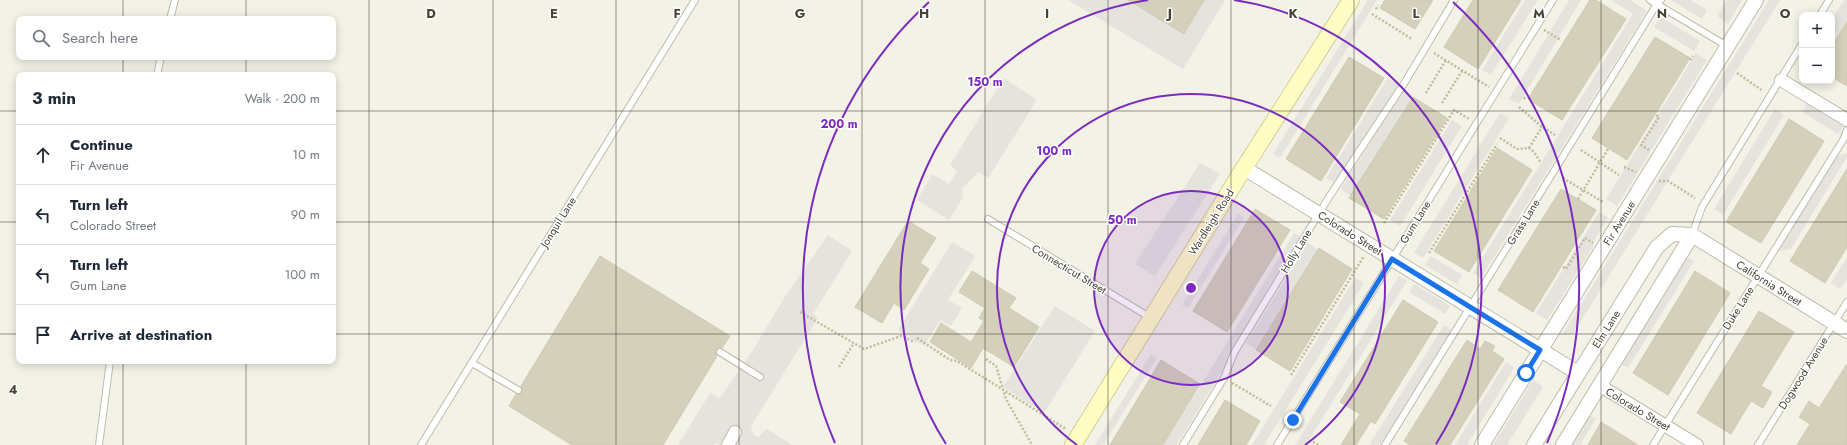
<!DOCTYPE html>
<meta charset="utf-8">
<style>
:root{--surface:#fff;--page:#f2f2f3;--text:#1f2937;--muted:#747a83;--line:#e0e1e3}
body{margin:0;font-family:Jost,sans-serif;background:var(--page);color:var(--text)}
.controls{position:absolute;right:12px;top:12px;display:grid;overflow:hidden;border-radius:8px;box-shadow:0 2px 10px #0003}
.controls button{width:36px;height:36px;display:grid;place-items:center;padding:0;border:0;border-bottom:1px solid var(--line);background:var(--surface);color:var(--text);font:20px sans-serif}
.stop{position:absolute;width:12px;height:12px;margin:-9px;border:3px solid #1a73e8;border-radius:50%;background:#fff}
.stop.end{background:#1a73e8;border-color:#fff;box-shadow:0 1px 4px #0008}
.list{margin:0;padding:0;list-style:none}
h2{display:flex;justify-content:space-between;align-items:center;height:52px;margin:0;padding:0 16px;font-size:17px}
h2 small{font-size:13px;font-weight:400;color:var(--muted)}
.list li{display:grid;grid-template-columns:26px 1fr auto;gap:12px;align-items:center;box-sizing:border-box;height:60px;padding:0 16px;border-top:1px solid var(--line)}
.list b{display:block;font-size:15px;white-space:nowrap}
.list p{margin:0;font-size:13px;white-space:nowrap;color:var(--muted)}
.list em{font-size:13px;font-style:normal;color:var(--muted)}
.icon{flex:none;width:22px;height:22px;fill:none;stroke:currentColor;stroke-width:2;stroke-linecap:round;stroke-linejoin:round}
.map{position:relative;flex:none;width:1847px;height:445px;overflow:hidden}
.search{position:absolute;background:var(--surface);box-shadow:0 2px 10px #0003;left:16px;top:16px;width:320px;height:44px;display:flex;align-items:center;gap:10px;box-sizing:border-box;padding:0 14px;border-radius:8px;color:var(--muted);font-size:15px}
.panel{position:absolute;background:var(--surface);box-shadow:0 2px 10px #0003;left:16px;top:72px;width:320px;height:292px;border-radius:8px}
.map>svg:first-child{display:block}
.parking{fill:#e4e3de}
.building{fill:#d5d0bb;stroke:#d0caaf}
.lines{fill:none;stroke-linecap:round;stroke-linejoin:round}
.service-casing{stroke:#bfbca9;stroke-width:8}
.minor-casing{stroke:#bfbca9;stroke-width:14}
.tertiary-casing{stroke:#bfbca9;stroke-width:16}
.secondary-casing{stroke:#d4d096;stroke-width:18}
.path{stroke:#c1bb9a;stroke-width:2.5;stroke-dasharray:2 2;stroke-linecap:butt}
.service{stroke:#fff;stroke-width:6}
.minor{stroke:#fff;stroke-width:12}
.tertiary{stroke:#fff;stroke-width:14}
.secondary{stroke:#fffdc4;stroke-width:16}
.route{stroke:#1a73e8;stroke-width:5}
.grid{fill:none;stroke:#464335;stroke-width:1;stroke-opacity:0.55}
.ring{fill:none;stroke:#7b2cbf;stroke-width:2}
.labels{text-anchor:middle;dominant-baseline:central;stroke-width:3;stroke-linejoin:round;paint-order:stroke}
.street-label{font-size:11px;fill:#464335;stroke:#fff}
.grid-label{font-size:13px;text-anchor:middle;font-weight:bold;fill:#464335;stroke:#fff;stroke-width:3;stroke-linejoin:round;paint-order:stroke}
.centre{fill:#7b2cbf;stroke:#fff;stroke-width:2}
.ring-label{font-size:12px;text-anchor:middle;font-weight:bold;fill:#7b2cbf;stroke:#fff;stroke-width:3;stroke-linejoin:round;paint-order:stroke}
</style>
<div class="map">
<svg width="1847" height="445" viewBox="0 0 1847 445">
<rect width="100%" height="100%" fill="#f3f2e6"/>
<g class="parking">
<path d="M1068,0H1128L1184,34L1204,0H1225L1183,69Z"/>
<path d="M1368,0H1377L1280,158L1273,154Z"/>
<path d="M1525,0H1538L1491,75L1482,70Z"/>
<path d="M1569,0H1581L1519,104L1509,99Z"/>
<path d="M1611,0H1630L1647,11L1481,278L1473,273L1633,14Z"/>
<path d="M1671,0H1690L1707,10L1702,19Z"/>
<path d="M1727,0H1742L1728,24L1717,16Z"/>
<path d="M1769,0H1780L1573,334L1562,335Z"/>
<path d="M1844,0H1847V19L1832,43V19Z"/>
<path d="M1661,17L1700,41L1694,51L1654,27Z"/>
<path d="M1696,53L1707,60L1617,206L1606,199Z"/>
<path d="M1004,78L1037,100L988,178L978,172L962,189L963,197L949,220L917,200L932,174L949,184L957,171L950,165Z"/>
<path d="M1388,78L1398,85L1336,184L1326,178Z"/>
<path d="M1403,90L1413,96L1351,196L1341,189Z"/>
<path d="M1807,103L1843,126L1838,134L1802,112Z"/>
<path d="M1775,109L1784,115L1723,215L1714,209Z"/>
<path d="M1500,113L1509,118L1423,258L1414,253Z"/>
<path d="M1452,120L1462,126L1400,226L1390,220Z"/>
<path d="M1847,153V157L1791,249L1779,251L1836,156Z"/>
<path d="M1200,163L1220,174L1155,276L1135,264Z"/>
<path d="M1599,212L1608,217L1594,241L1593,247L1547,320L1536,313Z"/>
<path d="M1238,214L1244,218L1188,308L1182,305Z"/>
<path d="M1294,233L1303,238L1177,445H1164Z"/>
<path d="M828,235L852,251L813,314L818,318L754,421L751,430L754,435L758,437L767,429L792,445H719L716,443L714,445H678L710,393L720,398L753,350L786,295Z"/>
<path d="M952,242L975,256L948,300L962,308L951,326L940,320L924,346L898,330Z"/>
<path d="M1308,243L1318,250L1256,349L1246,343Z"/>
<path d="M1431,256L1462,275L1457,284L1425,265Z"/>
<path d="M1685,256L1694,261L1628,368L1619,363Z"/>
<path d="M1847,257V279L1840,289L1831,283Z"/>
<path d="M1399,276L1407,281L1306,445H1295Z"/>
<path d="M1355,278L1364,283L1264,445H1252Z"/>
<path d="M1414,284L1450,306L1445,314L1409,292Z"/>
<path d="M1055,306L1095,331L1044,413L1003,387Z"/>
<path d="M1444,325L1452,330L1381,445H1369Z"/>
<path d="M1151,354L1157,358L1103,445H1095Z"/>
<path d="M1506,362L1514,368L1467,445H1455Z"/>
<path d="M1533,380L1543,387L1507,445H1493Z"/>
<path d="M1587,413L1596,419L1580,445H1568Z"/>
</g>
<g class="building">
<path d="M1128,0H1204L1184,34Z"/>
<path d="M1385,0H1433L1415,29L1380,8Z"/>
<path d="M1473,0H1521L1478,69L1444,47Z"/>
<path d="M1590,0H1596L1626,19L1562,120L1528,99Z"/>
<path d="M1847,21V86L1832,77V46Z"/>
<path d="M1655,37L1690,58L1627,160L1592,138Z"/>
<path d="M1349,57L1384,78L1321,181L1286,159Z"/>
<path d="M1413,97L1447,118L1384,219L1349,198Z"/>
<path d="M1789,119L1824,141L1761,243L1726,222Z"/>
<path d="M1497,148L1532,170L1469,272L1434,251Z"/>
<path d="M1847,169V247L1825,283L1790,261Z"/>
<path d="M1561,189L1596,210L1533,312L1498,290Z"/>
<path d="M1255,209L1290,230L1227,332L1193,311Z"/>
<path d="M908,221L936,238L920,263L929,269L904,310L894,303L882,323L855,307Z"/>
<path d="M1319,248L1352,269L1290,371L1256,350Z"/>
<path d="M600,256L730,336L722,348L716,350L717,356L663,445H572L509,406L516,394L522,393L521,386Z"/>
<path d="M972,271L1016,298L1009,308L1039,327L1014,367L983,348L971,368L930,342L941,323L971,342L984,321L979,318L985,308L959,292Z"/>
<path d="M1695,271L1730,293L1668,395L1633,373Z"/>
<path d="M1403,300L1438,322L1375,424L1371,421L1356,445H1341L1360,414L1340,402Z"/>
<path d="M1759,311L1794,332L1761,386L1772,392L1763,408L1751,401L1731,434L1697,413Z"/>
<path d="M1467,340L1480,349L1485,341L1495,346L1492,351L1504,359L1450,445H1410L1404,441Z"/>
<path d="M1161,360L1200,384L1163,445H1110Z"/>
<path d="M1847,364V445H1797L1810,424L1799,417L1809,401L1819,408Z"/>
<path d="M1225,400L1260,421L1246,445H1198Z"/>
<path d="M1601,422L1638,445H1588Z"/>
</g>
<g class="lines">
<g class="service-casing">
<g id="service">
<path d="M1650,0L1727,46"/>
<path d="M1820,15L1829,0"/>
<path d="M170,19L175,0"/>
<path d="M157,75L161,57"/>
<path d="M988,219L1151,318"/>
<path d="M1692,235L1702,207L1802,44"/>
<path d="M720,352L760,377"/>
<path d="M472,363L518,390"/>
<path d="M99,445L110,361"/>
<path d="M421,445L695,0"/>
<path d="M1183,445L1224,378L1234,353L1329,197L1405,82L1454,0"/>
<path d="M1277,445L1553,0"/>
<path d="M1385,445L1657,4L1661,0"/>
<path d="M1653,445L1843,140L1847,130"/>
<path d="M1758,445L1847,302"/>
</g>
</g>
<g class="minor-casing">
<g id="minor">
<path d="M1781,80L1847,120"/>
<path d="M1599,385L1697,445"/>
<path d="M728,445L735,432"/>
</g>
</g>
<g class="tertiary-casing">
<g id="tertiary">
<path d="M1244,168L1578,373"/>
<path d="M1692,235L1847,331"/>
<path d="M1482,445L1756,0"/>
<path d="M1534,445L1657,247L1672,234L1692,235"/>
<path d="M1563,445L1692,235"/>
</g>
</g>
<g class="secondary-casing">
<path id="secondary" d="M1073,445L1244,168L1351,0"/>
</g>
<g class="path">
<path d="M1376,9L1378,5"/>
<path d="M1372,14L1412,39"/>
<path d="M1544,30L1561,40"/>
<path d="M1434,53L1489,87"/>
<path d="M1690,60L1693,56"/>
<path d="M1737,73L1763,91"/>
<path d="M1426,93L1446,60"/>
<path d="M1524,99L1525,97"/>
<path d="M1442,103L1462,71"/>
<path d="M1519,107L1542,127L1557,136"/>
<path d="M1500,138L1517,149L1529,148L1534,152L1541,163"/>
<path d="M1529,148L1542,127"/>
<path d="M1581,150L1619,175"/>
<path d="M1649,150L1641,145L1659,117L1656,115"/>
<path d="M1624,167L1636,172"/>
<path d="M1563,178L1603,202"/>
<path d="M1659,181H1668L1695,198"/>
<path d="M1578,199L1608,149"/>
<path d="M1384,223L1454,110L1469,119"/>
<path d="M1429,253L1497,144"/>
<path d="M1563,267L1566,269L1585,238L1593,243"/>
<path d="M800,312L864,349L901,336L915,342"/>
<path d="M917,338L950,360L957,361L1066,429"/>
<path d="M986,359L996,366L1006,399L1032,445"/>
<path d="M839,367L854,343"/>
<path d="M1291,375L1364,256"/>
<path d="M1232,383L1271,406"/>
<path d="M1313,442L1318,445"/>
</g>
<use href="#service" class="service"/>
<use href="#minor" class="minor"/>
<use href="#tertiary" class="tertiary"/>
<use href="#secondary" class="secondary"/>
</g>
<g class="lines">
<path class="route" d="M1293,420L1392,259L1540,350L1526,373"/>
</g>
<path class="grid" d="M123,0V19M246,0V19M369,0V445M493,0V445M616,0V445M739,0V445M862,0V445M985,0V445M1108,0V445M1231,0V445M1354,0V445M1478,0V445M1601,0V445M1724,0V445M123,57V75M246,57V75M0,111H19M333,111H1847M0,222H19M333,222H1847M0,334H19M333,334H1847M123,361V445M246,361V445"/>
<circle cx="1191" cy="288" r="97" fill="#7b2cbf" fill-opacity=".12"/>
<g class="ring">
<circle cx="1191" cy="288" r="97"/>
<path d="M1077 445A194 194 0 1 1 1305 445"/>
<path d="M946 444A291 291 0 0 1 1148 0M1234 0A291 291 0 0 1 1436 444"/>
<path d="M835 443A388 388 0 0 1 929 2M1453 2A388 388 0 0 1 1547 443"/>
</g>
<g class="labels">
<g class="street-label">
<text transform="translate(558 222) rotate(-58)">Jonquil Lane</text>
<text transform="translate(1211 222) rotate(-58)">Wardleigh Road</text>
<text transform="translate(1415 222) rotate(-58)">Gum Lane</text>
<text transform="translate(1523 222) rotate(-58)">Grass Lane</text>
<text transform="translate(1619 223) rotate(-58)">Fir Avenue</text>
<text transform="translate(1350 233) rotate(32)">Colorado Street</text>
<text transform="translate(1296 251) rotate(-59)">Holly Lane</text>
<text transform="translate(1069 269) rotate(31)">Connecticut Street</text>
<text transform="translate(1769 283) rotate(32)">California Street</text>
<text transform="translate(1738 308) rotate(-58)">Duke Lane</text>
<text transform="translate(1606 329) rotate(-58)">Elm Lane</text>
<text transform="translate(1803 373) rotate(-58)">Dogwood Avenue</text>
<text transform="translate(1638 409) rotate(31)">Colorado Street</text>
</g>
</g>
<g class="grid-label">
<text x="431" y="18">D</text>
<text x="554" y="18">E</text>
<text x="677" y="18">F</text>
<text x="800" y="18">G</text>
<text x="924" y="18">H</text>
<text x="1047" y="18">I</text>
<text x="1170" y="18">J</text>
<text x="1293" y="18">K</text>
<text x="1416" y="18">L</text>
<text x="1539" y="18">M</text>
<text x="1662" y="18">N</text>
<text x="1785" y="18">O</text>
<text x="13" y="394">4</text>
</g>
<circle cx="1191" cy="288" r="6" class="centre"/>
<g class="ring-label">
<text x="985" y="86">150 m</text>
<text x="839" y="128">200 m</text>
<text x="1054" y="155">100 m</text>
<text x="1122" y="224">50 m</text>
</g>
</svg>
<div class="controls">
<button>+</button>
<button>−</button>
</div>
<div class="stop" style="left:1526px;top:373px"></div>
<div class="stop end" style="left:1293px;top:420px"></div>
<div class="search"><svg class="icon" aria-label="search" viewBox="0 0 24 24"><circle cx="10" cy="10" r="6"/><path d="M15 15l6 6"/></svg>Search here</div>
<section class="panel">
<h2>3 min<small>Walk · 200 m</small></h2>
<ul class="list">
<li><svg class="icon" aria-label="ahead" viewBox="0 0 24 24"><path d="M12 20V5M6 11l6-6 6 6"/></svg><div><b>Continue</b><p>Fir Avenue</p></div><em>10 m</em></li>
<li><svg class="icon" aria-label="left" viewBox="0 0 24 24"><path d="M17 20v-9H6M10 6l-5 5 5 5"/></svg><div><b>Turn left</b><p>Colorado Street</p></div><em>90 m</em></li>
<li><svg class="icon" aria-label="left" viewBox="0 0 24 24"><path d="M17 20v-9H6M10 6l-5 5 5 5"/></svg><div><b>Turn left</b><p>Gum Lane</p></div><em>100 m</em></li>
<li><svg class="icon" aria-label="arrive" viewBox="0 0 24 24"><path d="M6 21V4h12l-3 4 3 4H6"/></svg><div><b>Arrive at destination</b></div></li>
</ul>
</section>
</div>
